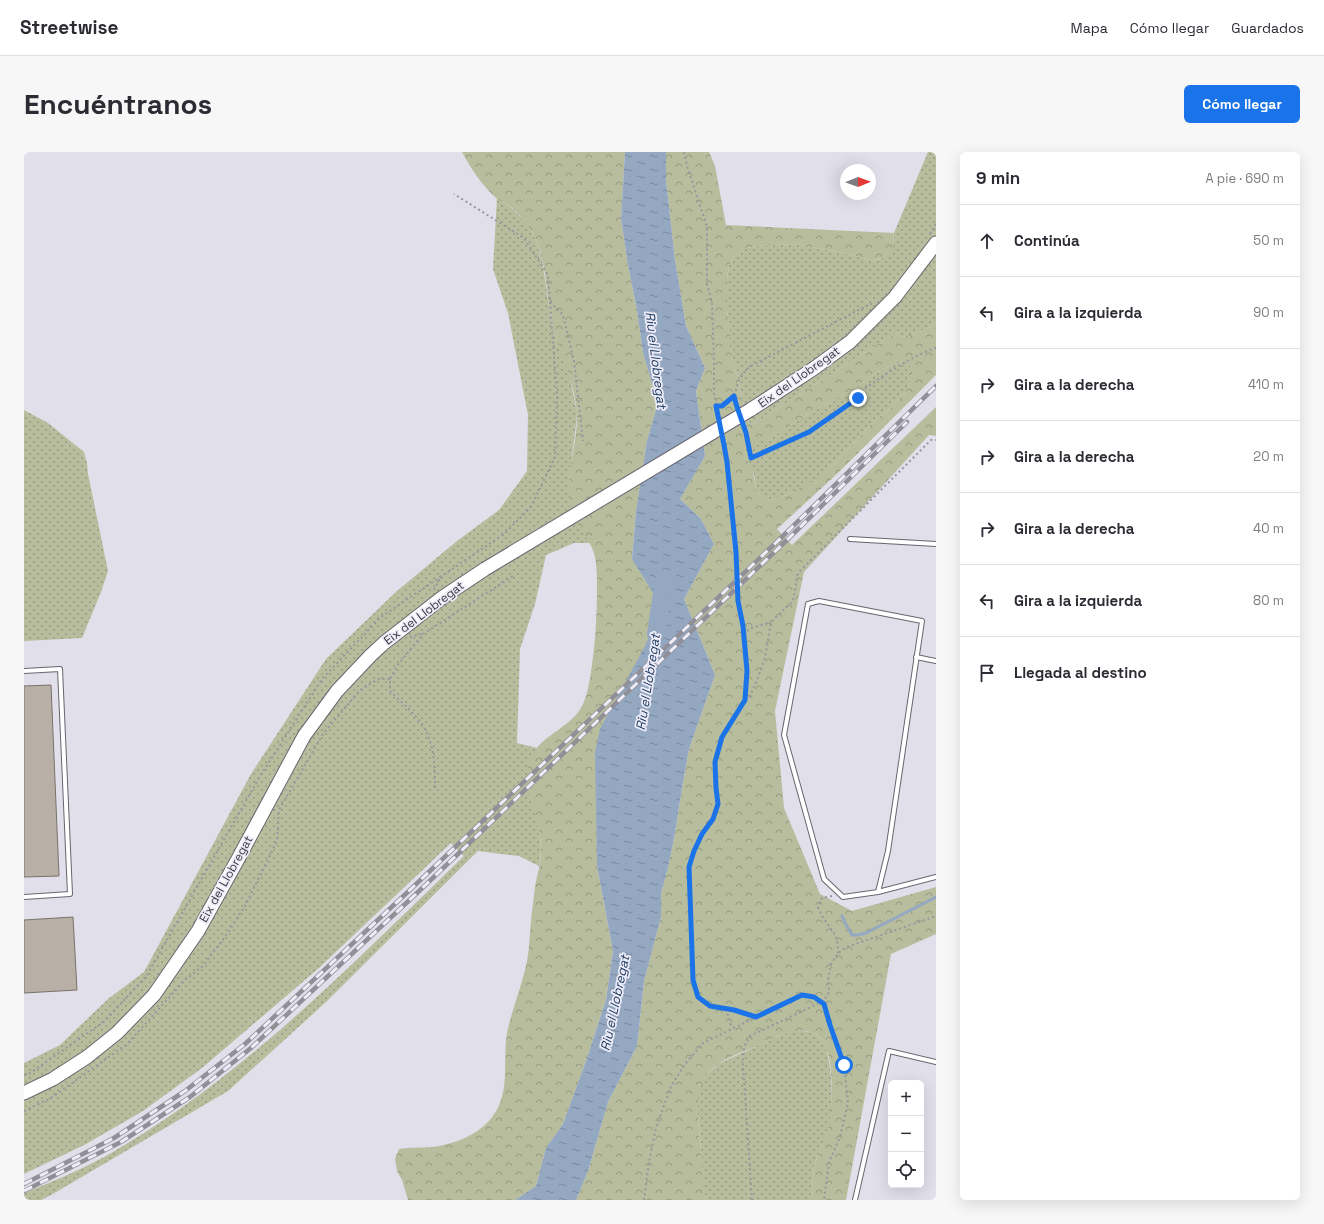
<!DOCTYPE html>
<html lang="es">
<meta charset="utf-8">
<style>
:root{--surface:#fff;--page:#f7f7f7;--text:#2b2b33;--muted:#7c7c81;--line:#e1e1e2;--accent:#1a73e8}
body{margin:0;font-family:"Space Grotesk",sans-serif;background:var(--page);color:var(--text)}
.controls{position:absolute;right:12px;bottom:12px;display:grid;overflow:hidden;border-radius:6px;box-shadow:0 4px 16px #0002}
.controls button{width:36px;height:36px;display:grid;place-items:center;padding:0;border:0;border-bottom:1px solid var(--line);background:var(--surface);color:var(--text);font:20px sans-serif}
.compass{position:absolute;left:816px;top:12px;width:36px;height:36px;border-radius:50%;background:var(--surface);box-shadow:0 4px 16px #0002;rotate:89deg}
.stop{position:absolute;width:12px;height:12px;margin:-9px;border:3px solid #1a73e8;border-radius:50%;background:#fff}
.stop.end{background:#1a73e8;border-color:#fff;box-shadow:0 1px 4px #0008}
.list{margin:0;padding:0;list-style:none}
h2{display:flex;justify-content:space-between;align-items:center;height:52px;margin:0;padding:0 16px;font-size:17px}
h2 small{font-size:13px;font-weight:400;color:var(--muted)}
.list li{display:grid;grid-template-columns:26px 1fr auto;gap:12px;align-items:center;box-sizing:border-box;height:72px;padding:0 16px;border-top:1px solid var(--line)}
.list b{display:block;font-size:15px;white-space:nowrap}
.list em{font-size:13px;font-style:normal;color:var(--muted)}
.icon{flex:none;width:22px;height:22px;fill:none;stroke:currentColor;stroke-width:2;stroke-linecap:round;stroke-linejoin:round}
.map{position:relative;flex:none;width:912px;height:1048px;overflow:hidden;border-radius:6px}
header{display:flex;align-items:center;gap:24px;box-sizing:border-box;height:56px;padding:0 20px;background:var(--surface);border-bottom:1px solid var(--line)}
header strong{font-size:19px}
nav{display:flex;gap:22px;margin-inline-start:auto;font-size:14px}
.intro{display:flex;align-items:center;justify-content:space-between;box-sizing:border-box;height:96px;padding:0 24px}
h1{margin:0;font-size:28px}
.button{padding:10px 18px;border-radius:6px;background:var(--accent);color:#fff;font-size:14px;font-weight:700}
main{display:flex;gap:24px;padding:0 24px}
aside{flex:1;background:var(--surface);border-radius:6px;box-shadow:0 4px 16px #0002}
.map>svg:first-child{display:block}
.green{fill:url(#green-dots)}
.forest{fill:url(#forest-crowns);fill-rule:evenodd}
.water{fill:url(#water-ripples)}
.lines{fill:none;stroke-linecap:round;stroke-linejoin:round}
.stream{stroke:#94a8c2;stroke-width:3}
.river{stroke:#94a8c2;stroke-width:18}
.building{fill:#b8b0a7;stroke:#79726a}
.service-casing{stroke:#67666f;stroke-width:6}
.trunk-casing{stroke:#67666f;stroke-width:15}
.path{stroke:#97969f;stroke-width:2;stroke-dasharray:2 3;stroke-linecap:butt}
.service{stroke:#fff;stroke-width:4}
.trunk{stroke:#fff;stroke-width:13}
.rail-casing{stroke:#919099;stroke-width:4.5}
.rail{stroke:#edecf8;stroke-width:3;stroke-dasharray:9;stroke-linecap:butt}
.trunk-bridge-casing{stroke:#67666f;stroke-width:15;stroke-linecap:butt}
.trunk-bridge{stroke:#fff;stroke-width:13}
.route{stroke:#1a73e8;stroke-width:5}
.labels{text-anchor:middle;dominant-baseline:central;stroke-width:3.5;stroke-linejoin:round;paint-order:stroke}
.street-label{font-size:12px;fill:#3d3c41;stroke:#edecf8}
.water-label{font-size:13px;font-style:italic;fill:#1f3c61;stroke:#edecf8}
</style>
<header>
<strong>Streetwise</strong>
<nav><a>Mapa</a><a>Cómo llegar</a><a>Guardados</a></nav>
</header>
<div class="intro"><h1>Encuéntranos</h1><a class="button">Cómo llegar</a></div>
<main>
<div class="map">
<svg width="912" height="1048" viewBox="0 0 912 1048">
<defs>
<pattern id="green-dots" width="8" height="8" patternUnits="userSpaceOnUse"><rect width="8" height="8" fill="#b7bd9d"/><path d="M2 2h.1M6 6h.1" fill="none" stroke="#969b82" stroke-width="1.8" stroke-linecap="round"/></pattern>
<pattern id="forest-crowns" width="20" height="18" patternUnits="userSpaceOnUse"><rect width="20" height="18" fill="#b7bd9d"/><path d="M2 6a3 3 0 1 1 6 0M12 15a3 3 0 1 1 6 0" fill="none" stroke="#969b82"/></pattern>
<pattern id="water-ripples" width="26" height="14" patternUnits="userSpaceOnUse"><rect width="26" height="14" fill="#94a8c2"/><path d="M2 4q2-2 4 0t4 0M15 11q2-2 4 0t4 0" fill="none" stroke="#7a8a9f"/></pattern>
</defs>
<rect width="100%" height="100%" fill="#e0dfea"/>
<g class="green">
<path d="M904,0H912V171C901,178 887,185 874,185L873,180L728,273L724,269L706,196V180L703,158V126L705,113L710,104L715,100L723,96L733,94L772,92L829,103L850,109C866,104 870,97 870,81Z"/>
<path d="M473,46L489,57L502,70L512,88L518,108L527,167L532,185L545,222L553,260L552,273L545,328L548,362L566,391H550L522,403L511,452L496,497L493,591L513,596C491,636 525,672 515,714L495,704L454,699L302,850L204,939L27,1043L17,1048H0V1041C28,1030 56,1018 82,1004C218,927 329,811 440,704L427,691L295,816L178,916L119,959L62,992L0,1022V911L36,893L84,847L120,820L227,622L302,507L373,439L433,389L475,358L503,319L504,263L484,161L469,117Z"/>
<path d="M880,209L885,211L887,215V226L884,236L869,254L850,269L809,313L789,329L767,341L750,348L739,347L733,339L730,323L722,304L721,299L723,294L727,291L746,286L791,258L821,243L852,221L875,210Z"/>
<path d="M0,258L24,271L60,300L63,311L64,322L84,419L77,440L58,486L0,489Z"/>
<path d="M769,879C779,879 790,878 797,887C810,901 809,962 804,980C801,990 795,999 792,1008C788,1021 789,1035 788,1048H682C678,1028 678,1007 676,986C675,971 671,948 676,934C680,924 688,917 696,911L759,882Z"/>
</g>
<g class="forest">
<path d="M438,0H601L597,66L604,113L613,158L619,201L634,251L623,289L612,359L608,406L637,454L622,492L573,714L589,799L582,848L562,909L539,972L522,996L512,1034L491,1048H384L378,1028L373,1019L371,1007L375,997C386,995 398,996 409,995C430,992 451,984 465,969C488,943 478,912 483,881C488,857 498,834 503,809C505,800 505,790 506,781C507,766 509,751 511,735C513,722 518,709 517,696C517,671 501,642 504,617C507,587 540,580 555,559C562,549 564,537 566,526C571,496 573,466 573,435C573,424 573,412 570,401C564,383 547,369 545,350C542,321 553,293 553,264C552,232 535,202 528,170C522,143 523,113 511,86C505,74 497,63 487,55C482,52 477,49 472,46C458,33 447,17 438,0Z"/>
<path d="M642,0H685L691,14L702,73L870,81L869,93L865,102L850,109L829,103L772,92L733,94L723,96L715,100L710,104L705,113L703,126V158L706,180V196L724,269L728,273L873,180L874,185C887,185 901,178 912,171V223L814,321L753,377L768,393L912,255V284L905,283L780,420L751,559L760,656L796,742L828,759L912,735V782L867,802L822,1048H788C789,1035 788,1021 792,1009C795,998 802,989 804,978C808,960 809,923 805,905C802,896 799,884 789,881C781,877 768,879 759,882C753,884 747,888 740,891C723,899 703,904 689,916C684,920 679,927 677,934C671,948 675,972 676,988C678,1008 679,1028 682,1048H552L564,1019L584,950L613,894L620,829L637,765V741L644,716L651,681L657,642L665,597L691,523L660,447L690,392L677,367L656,347L681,304L672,239L681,216L662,174L651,108L642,28ZM880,209L885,211L887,215V226L884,236L869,254L850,269L809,313L789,328L767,341L750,348L739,347L733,339L728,317L722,304L721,299L723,294L727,291L737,289L746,286L791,258L821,243L852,221L875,210Z"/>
</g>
<path class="water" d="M601,0H642V28L651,108L662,174L681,216L672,239L681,304L656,347L677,367L690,392L660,447L691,523L665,597L657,642L651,681L644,716L637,741V765L620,829L613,894L584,950L564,1019L552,1048H491L512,1034L522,996L539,972L562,909L582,848L589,799L573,714L571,600L576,577L622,492L637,454L608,407L612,359L623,289L634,251L619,201L613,158L604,113L597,66Z"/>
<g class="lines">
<path class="stream" d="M818,764L821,771L828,783H834L842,781L912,745"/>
<path class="river" d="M632,482L640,428"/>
</g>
<g class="building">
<path d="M27,533L35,724L0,725V534Z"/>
<path d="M49,765L53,838L0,841V768Z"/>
</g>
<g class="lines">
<g class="service-casing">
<g id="service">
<path d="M826,387L912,392"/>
<path d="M892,505L912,509"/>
<path d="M0,519L36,517L46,742L0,745"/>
<path d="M854,740L864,699L898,469L795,449L784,452L760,583L800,727L819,745L854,740L912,725"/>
<path d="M831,1048L865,899L912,910"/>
</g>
</g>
<g class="trunk-casing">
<g id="trunk">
<path d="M726,258L789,217L826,190L871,145L912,91"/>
<path d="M0,941L29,927L63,905L93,881L130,843L174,779L214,707L280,584L313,539L347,503L360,491L419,445L461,417"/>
</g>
</g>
<g class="path">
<path d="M660,0L663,14L683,75V132L688,150L690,213V241L694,265"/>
<path d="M906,82L912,72"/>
<path d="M526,150L539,163L550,209L559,289"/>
<path d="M692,254H698L710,244"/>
<path d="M712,254C709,239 714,226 725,215L846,152H848"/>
<path d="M720,275L722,281L727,306L785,279L834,246L838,245L837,239C861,223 885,205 912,196"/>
<path d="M699,287L703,310L712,400L714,449L719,474L723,519L721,548L698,585L691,609L692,636L694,652L689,667L678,681L670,699L665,715L669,828L674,845L686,854L710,858L732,865"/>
<path d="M410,438L417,424"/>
<path d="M719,482L727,476L747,470"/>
<path d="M386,485L398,482"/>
<path d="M721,548L726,544L733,528L741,506L747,470L769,449L774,421L907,288H912"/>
<path d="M411,636C411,618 411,600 404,584C399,568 378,551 366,539V527L373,514L399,482L489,424"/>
<path d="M808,744L798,746L794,755L798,764L812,784L814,793V801"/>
<path d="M702,857L708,876"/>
<path d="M0,923L6,921L81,869L123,823L235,626L298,527L357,465L480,382L507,355L531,305L533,245L524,123L500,86L430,42"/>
<path d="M0,959L27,946L103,892L161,828L179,814L201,785L221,754L253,689L255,658L299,582L336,538L355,527H366"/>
<path d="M620,1048L625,1010L632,976L647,934L662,911L679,891L778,843L790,845L800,853L806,873L820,913L824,951L816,985L805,1010L800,1048"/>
<path d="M728,1048L719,913L720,895L726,884L789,854L801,847L805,840L804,828L807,812L814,801L823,795L912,764"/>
</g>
<use href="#service" class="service"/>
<use href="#trunk" class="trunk"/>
<g class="rail-casing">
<g id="rail">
<path d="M0,1032L90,986L161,939L221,892L388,736L760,383L912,234"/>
<path d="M0,1039L97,990L166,945L227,896L392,742L763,388L883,270"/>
</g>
</g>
<use href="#rail" class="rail"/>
<g class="trunk-bridge-casing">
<path id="trunk-bridge" d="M461,417L726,258"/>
</g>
<use href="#trunk-bridge" class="trunk-bridge"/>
</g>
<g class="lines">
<path class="route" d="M820,913L806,873L800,852L790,845L778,843L732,865L710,858L686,854L674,845L669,828L665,715L670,699L678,682L689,667L694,652L692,636L691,610L698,585L721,548L723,519L719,474L714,449L712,400L703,310L700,293L692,254H698L710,244L712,252L722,281L727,306L785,280L834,246"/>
</g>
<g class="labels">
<g class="street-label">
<text transform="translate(775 225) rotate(-35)">Eix del Llobregat</text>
<text transform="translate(400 461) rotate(-37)">Eix del Llobregat</text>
<text transform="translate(202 727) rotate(-61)">Eix del Llobregat</text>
</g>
<g class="water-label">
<text transform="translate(632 208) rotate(83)">Riu el Llobregat</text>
<text transform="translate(624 530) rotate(-81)">Riu el Llobregat</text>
<text transform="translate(591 851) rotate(-78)">Riu el Llobregat</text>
</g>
</g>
</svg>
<div class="controls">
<button>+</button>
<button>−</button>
<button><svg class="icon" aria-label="locate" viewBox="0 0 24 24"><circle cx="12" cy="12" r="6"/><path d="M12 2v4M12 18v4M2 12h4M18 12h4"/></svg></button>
</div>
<svg class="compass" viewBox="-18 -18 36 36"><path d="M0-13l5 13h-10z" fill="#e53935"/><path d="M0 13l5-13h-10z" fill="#7c7c81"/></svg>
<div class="stop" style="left:820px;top:913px"></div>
<div class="stop end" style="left:834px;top:246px"></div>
</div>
<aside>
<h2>9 min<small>A pie · 690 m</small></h2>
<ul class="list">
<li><svg class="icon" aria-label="ahead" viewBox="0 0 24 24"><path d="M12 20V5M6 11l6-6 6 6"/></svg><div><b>Continúa</b></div><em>50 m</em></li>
<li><svg class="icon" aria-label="left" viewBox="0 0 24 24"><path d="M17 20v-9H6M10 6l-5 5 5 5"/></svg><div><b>Gira a la izquierda</b></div><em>90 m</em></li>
<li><svg class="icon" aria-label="right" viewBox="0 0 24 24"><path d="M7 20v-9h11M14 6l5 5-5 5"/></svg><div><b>Gira a la derecha</b></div><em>410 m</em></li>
<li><svg class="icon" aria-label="right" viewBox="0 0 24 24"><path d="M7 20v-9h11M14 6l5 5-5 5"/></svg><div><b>Gira a la derecha</b></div><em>20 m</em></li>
<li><svg class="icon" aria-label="right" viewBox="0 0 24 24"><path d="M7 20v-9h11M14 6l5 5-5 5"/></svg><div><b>Gira a la derecha</b></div><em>40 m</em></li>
<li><svg class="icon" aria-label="left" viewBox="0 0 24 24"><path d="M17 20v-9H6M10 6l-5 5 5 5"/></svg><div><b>Gira a la izquierda</b></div><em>80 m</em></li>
<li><svg class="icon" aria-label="arrive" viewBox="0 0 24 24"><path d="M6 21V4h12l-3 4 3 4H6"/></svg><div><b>Llegada al destino</b></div></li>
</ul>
</aside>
</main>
